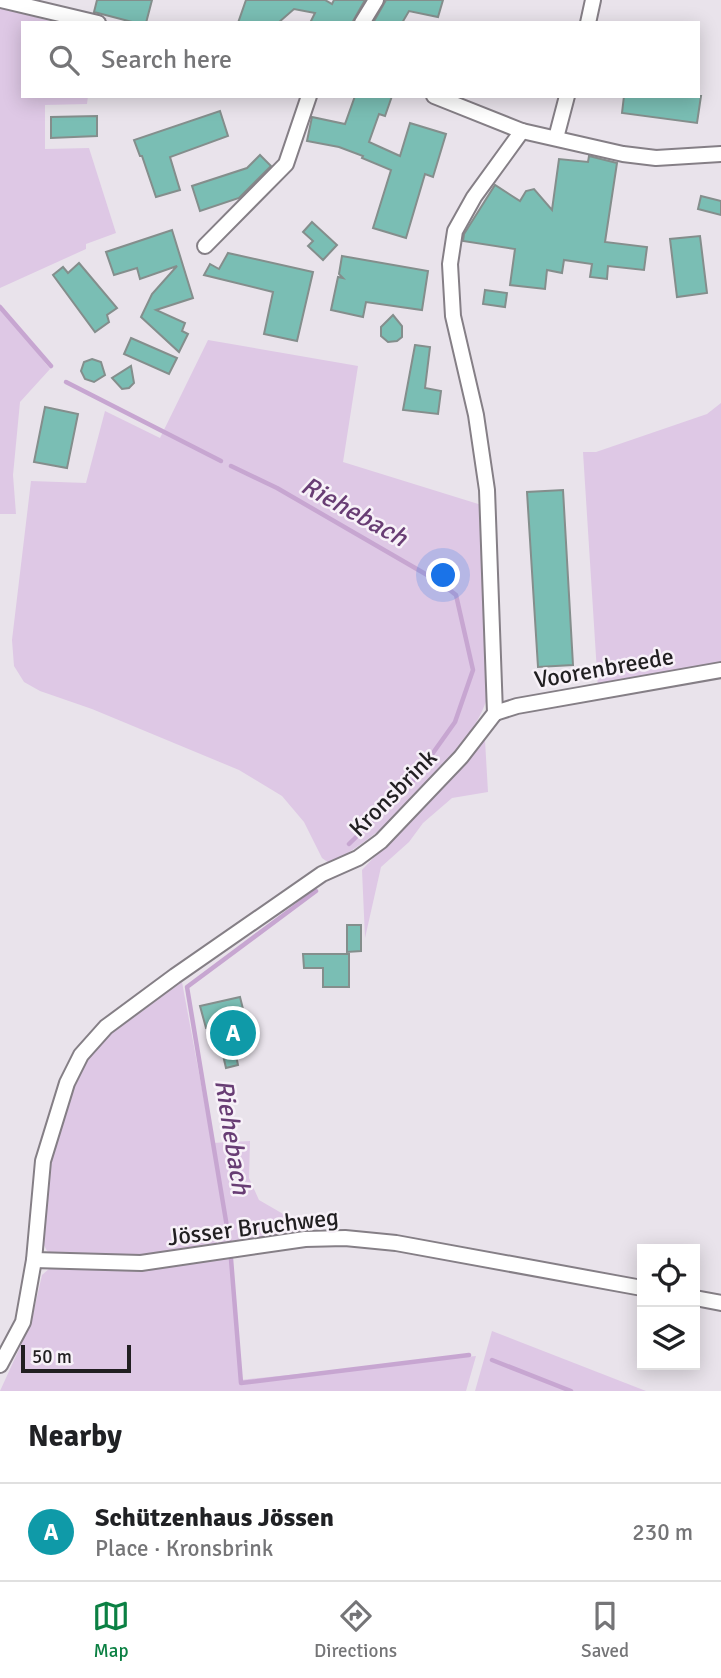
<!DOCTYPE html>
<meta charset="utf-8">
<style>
:root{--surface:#fff;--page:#f6f6f6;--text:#202124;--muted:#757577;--line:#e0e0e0;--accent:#0b8043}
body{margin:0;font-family:Signika,sans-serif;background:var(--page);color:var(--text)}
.controls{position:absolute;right:21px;bottom:21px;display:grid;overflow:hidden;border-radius:0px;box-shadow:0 4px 18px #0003}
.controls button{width:63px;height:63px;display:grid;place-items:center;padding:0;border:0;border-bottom:2px solid var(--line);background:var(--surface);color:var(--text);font:35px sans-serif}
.scale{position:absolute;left:21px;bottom:18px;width:110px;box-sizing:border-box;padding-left:7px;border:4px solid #211f21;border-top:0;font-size:19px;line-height:24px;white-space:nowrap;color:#211f21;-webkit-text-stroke:5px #f7f1f8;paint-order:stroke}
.you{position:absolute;left:444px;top:576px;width:24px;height:24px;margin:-18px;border:5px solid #fff;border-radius:50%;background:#1a73e8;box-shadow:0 0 0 10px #1a73e833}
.badge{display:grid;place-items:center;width:46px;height:46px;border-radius:50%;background:var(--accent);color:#fff;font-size:23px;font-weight:700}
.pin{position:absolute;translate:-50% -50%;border:4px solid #fff;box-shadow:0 2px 7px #0006}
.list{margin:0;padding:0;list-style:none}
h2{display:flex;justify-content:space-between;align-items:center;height:91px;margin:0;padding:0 28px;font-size:30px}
h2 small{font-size:23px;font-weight:400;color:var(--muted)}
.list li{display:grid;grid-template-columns:46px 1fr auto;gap:21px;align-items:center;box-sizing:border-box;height:98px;padding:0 28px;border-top:2px solid var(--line)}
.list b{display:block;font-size:26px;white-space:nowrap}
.list p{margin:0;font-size:23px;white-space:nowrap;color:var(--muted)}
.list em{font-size:23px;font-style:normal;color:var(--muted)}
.icon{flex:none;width:38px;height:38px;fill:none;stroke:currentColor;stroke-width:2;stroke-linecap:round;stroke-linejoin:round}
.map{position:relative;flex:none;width:721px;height:1391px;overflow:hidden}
.search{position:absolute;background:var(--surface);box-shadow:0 4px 18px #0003;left:21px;right:21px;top:21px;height:77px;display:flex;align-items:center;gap:18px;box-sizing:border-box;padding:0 24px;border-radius:0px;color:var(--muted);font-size:26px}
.sheet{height:189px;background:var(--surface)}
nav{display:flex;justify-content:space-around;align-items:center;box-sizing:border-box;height:98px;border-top:2px solid var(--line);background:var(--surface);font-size:19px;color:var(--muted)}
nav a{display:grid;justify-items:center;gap:4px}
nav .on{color:var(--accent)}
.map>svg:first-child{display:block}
.green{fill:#dec8e5}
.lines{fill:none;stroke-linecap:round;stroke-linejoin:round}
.stream{stroke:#c7a6d1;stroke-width:4.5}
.building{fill:#7abeb4;stroke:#848e8c;stroke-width:2}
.street-casing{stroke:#857f86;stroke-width:18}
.street{stroke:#fff;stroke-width:14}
.labels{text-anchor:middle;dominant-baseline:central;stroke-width:5;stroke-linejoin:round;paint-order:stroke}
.street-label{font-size:24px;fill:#211f21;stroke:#f7f1f8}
.water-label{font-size:26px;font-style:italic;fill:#683d74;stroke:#f7f1f8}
</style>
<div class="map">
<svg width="721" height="1391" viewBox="0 0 721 1391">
<rect width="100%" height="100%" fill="#e9e3eb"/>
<g class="green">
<path d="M0,8L58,23H23V96H88L87,104L45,105V149L89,148L116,233L86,244V249L0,288Z"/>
<path d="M0,307L50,369L20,402L13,475L16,514H0Z"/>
<path d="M208,340L358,366L343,462L488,507C488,550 488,593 489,636C489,653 492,673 489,690C480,744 379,842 329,863L322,858L304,822L282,796L239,770L92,709L40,691L24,682L14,666L12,640L31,481L86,483L105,411L160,438Z"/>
<path d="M721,403V666L598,688L583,452H596L707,414Z"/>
<path d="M485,740L488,792L452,798L423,823L409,842L381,867L365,938L362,870Z"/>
<path d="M182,982L212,1143L250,1141L249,1178L259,1200L316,1233L140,1260L59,1256L47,1251L42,1241L52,1151L78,1068L107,1037Z"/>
<path d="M231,1254L240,1380L476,1356L466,1391H0L31,1323L42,1275L50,1268L57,1264Z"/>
<path d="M492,1331L646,1391H475Z"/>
</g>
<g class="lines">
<g class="stream">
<path d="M0,307L51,366"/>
<path d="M66,382L221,461"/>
<path d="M231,466L277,488L441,583L456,595L473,670L455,722L413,781L349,844"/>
<path d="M230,1245L187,987L316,891"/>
<path d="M231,1259L241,1383L469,1355"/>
<path d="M492,1360L571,1391"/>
</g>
</g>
<g class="building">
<path d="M97,0H152L146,23H136L94,12Z"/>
<path d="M246,0H325L332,4L334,0H365L352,23H310L315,13L294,9L278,23H238Z"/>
<path d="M386,0H443L438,17L409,11L402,23H373Z"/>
<path d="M355,96H392L385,116L379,114L369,142L400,156L410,123L446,134L433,177L425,174L406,238L373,228L391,170L362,158L363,156L339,147L307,141L312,117L345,124Z"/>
<path d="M624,96H701L697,123L622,113Z"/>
<path d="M220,111L228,136L170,157L180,190L156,197L142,156H140L134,140Z"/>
<path d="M97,116V136L51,138V117Z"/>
<path d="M260,155L271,166L239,198L200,211L192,186L247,168Z"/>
<path d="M589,156L617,163L605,242L647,247L644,270L608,266L607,279L590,277L592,264L564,260L562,273L547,270L545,289L510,285L515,249L463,241L464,234L495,185L520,201L526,191L534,189L552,210L559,159L588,162Z"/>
<path d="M701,196L721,201V215L698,209Z"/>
<path d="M312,222L337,245L323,260L308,246L313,241L303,232Z"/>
<path d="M172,230L193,298L156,310L185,323L182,331L188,334L179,352L141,317L152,294L177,266L140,279L137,268L114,275L106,252Z"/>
<path d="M700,236L707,293L677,297L670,239Z"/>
<path d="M228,253L313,272L297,341L264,334L273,292L204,275L210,264L219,269Z"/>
<path d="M342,256L428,271L422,310L366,302L363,317L331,310L338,277L343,278L339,274Z"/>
<path d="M79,263L117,308L107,315L109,322L95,332L53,275L63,267L68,273Z"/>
<path d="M485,290L507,293L505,307L483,304Z"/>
<path d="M393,315L402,326V337L397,341L388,342L381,336V327Z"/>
<path d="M131,338L177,358L169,374L124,354Z"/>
<path d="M415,345L430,347L425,388L441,391L438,414L403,410Z"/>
<path d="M92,359L101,362L105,375L94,382L85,379L81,371L84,362Z"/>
<path d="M131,366L134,383L129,388L122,389L112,378Z"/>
<path d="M45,407L78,414L67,468L34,462Z"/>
<path d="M563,490L573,665L538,667L527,492Z"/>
<path d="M347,925H361V951L347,952Z"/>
<path d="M303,954H349V987H323V968H304Z"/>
<path d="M240,997L250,1037L233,1040L238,1065L226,1068L216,1025L206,1028L200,1006Z"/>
</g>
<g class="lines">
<g class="street-casing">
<g id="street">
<path d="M1,0L98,23"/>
<path d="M362,23L376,0"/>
<path d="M588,23L593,0"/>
<path d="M434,96L522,131L623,154L656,158L721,154"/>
<path d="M556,138L567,96"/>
<path d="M205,246L286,164L309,96"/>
<path d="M495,713L517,706L721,670"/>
<path d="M34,1260L141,1263L305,1239L345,1238L396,1243L642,1288"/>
<path d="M695,1298L721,1303"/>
<path d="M0,1365L23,1322L34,1260L43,1161L67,1083L81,1055L106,1027L175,976L322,874L358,858L381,841L461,757L495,713L487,490L476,415L453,316L450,264L455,231L474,197L522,131"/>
</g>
</g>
<use href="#street" class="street"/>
</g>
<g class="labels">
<g class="street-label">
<text transform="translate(604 668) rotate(-10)">Voorenbreede</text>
<text transform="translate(393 793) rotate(-45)">Kronsbrink</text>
<text transform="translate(253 1227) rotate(-7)">Jösser Bruchweg</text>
</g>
<g class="water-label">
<text transform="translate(354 512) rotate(29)">Riehebach</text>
<text transform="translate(232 1137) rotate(81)">Riehebach</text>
</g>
</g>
</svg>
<div class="controls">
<button><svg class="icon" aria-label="locate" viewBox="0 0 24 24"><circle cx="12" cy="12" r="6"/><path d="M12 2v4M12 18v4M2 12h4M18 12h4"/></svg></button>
<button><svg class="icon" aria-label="layers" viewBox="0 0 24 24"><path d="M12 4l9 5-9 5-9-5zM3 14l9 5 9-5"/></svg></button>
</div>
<div class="scale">50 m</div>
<div class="you"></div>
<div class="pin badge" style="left:233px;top:1033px;background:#0f9aa8">A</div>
<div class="search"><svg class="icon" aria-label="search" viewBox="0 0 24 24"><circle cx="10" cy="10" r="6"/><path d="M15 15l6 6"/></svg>Search here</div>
</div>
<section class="sheet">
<h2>Nearby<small></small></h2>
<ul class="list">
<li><span class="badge" style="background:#0f9aa8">A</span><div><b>Schützenhaus Jössen</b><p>Place · Kronsbrink</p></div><em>230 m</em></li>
</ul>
</section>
<nav>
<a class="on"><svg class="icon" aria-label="map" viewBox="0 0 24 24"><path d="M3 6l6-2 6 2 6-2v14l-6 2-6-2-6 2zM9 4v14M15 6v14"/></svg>Map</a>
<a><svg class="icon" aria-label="directions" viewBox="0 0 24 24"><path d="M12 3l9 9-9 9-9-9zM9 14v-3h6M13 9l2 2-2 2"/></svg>Directions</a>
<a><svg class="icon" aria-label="saved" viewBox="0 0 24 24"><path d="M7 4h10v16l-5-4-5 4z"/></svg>Saved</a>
</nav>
